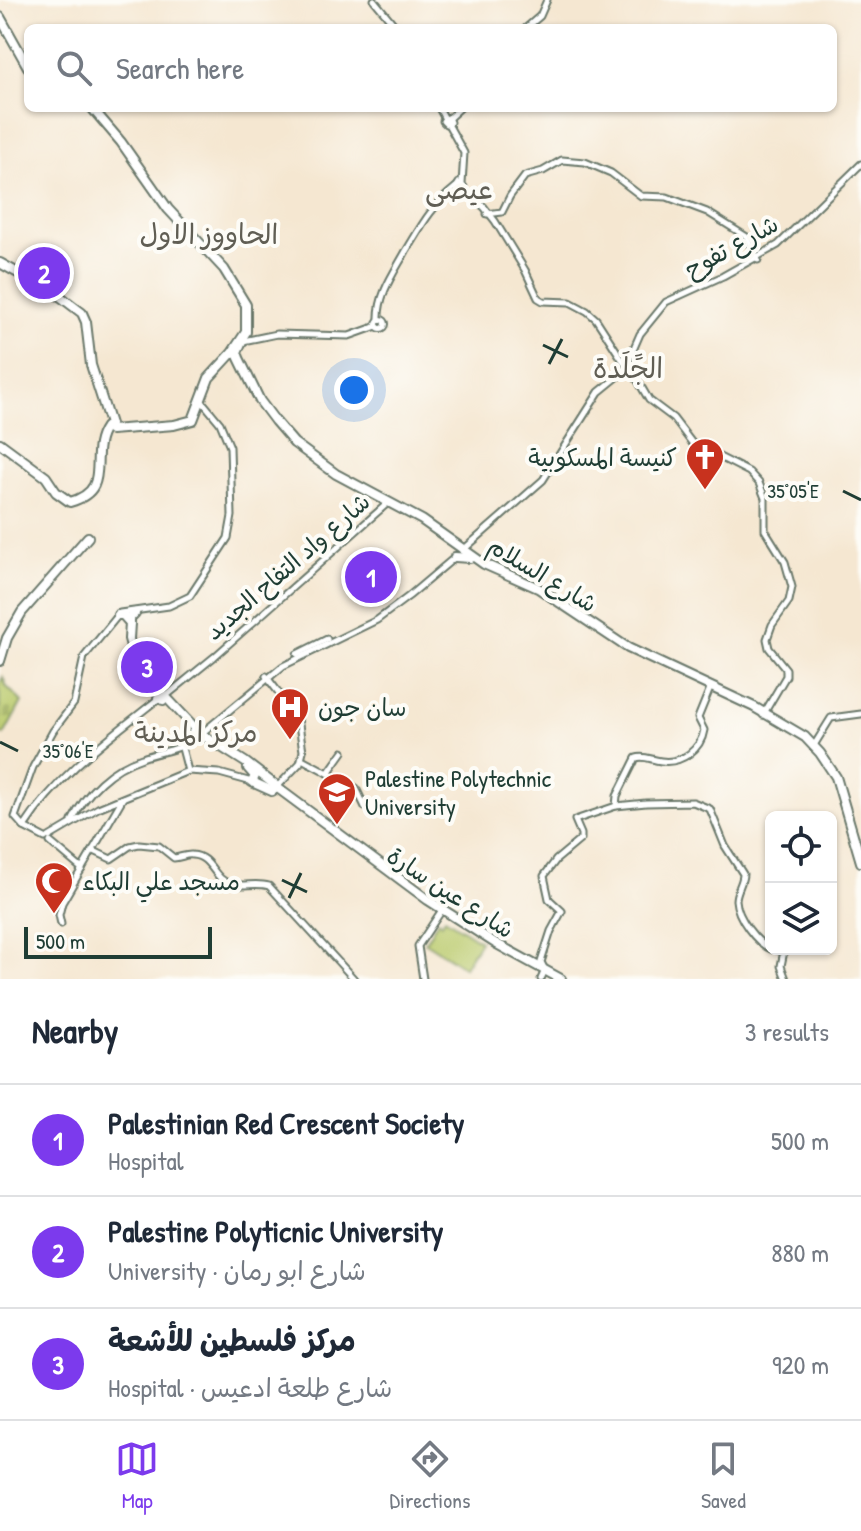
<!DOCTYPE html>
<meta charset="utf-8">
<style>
:root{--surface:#fff;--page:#f2f2f3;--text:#1f2937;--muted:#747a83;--line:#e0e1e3;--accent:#7c3aed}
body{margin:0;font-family:"Patrick Hand","Playpen Sans Arabic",sans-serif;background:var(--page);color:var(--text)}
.controls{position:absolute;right:24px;bottom:24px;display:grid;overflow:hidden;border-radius:12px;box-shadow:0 2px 6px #0004}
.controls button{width:72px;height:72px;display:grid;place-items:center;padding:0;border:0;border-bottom:2px solid var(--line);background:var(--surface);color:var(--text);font:40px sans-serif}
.scale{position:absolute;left:24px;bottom:20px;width:188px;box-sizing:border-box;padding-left:8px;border:4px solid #1f3d34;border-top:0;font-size:22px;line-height:28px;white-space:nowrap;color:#1f3d34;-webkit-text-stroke:6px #fdfcf7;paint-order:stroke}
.you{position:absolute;left:354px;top:390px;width:28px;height:28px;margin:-20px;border:6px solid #fff;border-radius:50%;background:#1a73e8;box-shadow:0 0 0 12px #1a73e833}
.badge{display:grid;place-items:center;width:52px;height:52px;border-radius:50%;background:var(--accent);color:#fff;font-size:26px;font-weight:700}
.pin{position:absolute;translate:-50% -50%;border:4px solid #fff;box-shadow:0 2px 8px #0006}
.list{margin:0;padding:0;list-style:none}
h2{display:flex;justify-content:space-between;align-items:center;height:104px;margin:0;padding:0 32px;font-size:34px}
h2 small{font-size:26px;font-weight:400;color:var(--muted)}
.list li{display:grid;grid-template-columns:52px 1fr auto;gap:24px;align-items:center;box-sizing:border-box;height:112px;padding:0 32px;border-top:2px solid var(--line)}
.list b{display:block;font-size:30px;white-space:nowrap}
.list p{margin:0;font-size:26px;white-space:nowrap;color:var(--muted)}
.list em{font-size:26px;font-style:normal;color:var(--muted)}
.icon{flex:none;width:44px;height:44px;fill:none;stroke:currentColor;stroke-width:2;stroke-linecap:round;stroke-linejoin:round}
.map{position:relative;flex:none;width:861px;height:979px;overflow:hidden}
.search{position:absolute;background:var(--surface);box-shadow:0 2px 6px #0004;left:24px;right:24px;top:24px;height:88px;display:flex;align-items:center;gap:20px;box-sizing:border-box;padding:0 28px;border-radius:12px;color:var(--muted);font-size:30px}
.sheet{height:440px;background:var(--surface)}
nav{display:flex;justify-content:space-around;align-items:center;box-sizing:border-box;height:112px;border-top:2px solid var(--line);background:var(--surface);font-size:22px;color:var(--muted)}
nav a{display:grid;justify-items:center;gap:4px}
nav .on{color:var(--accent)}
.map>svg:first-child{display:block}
.cemetery{fill:url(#cemetery-stones);stroke:#6d8451;stroke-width:2}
.pitch{fill:#bbcb6e;stroke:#6d8451;stroke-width:2}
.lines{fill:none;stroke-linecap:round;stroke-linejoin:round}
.minor-casing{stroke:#6a786b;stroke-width:9}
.major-casing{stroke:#6a786b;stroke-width:12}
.minor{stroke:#fff;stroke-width:5}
.major{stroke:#fff;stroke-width:8}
.ticks{fill:none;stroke:#1f3d34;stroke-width:3}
.labels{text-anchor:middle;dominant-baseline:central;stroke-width:8;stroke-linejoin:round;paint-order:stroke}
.street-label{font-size:24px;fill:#1f3d34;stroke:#fdfcf7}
.poi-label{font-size:24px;fill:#1f3d34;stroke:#fdfcf7;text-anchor:start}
.quarter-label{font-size:28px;fill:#605e54;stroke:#fdfcf7}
.ticks-label{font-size:20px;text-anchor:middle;fill:#1f3d34;stroke:#fdfcf7;stroke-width:8;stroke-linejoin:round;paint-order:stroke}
</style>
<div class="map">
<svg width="861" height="979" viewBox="0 0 861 979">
<defs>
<pattern id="cemetery-stones" width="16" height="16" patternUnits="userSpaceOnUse" patternTransform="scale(2)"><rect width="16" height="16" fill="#bbcb6e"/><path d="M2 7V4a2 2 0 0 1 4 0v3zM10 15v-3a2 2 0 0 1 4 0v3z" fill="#a0af60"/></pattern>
</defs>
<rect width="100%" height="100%" fill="#fdfcf7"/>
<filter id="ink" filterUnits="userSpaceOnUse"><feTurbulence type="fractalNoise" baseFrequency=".0125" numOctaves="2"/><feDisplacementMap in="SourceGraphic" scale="16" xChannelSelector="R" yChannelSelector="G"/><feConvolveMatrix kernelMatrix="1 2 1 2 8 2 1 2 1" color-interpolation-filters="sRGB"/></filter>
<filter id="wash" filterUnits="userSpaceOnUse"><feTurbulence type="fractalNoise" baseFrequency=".006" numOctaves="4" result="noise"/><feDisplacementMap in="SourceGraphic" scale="32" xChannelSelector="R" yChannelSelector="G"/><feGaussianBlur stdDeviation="1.8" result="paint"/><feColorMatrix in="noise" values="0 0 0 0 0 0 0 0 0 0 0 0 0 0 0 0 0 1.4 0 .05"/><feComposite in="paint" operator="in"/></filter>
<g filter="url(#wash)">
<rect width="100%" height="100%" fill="#f5e7d1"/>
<path class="cemetery" d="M3,677L7,687L22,702L4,735L0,733V683Z"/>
<path class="pitch" d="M445,918L480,941L464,967L425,942L438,920L442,923Z"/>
</g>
<g filter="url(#ink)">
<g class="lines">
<g class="minor-casing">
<g id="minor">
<path d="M374,0L397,28"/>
<path d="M526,28L540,16L547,0"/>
<path d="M439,108L445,119"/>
<path d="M448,118L450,122L446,124L443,121Z"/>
<path d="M448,119L460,108"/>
<path d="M448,124L464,153L462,184"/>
<path d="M459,183L464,187L460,191L456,188Z"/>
<path d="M463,189L484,207L495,221L525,270L538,298L543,301L570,302L587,311L596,319L625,364"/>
<path d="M487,214L502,212L510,196L525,176L543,171L562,160L585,162L611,173L641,196L667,197L707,212L747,237L758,260"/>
<circle cx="381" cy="324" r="4.5"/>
<path d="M379,320C378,294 394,273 406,251C423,223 430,208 456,187"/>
<path d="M243,341L277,334L349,336L377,326"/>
<path d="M627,364L640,334L666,302L723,276L778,245L861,164"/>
<path d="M631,369L649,400L673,418L692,443L749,472L759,483L765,498V530L785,562L792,587L789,601L772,625L767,639L769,648L786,669V676L763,715"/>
<path d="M462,551L543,480L599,392L626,370"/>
<path d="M297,654L327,639"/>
<path d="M266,676L298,718L303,751L300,763L278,786"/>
<path d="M166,696L214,657L389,502"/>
<path d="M202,733L283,666L377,620L409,596L454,558"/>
<path d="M813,747L831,718L861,714"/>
<path d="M182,748L188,771"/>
<path d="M302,759L356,788L365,807"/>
<path d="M328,773L343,752"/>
<path d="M616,806L617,796L636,758C645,755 651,760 661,761C682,764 701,749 704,730L698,718L711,686"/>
<path d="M72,821C86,792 111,768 142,758C164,750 176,752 196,738"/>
<path d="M24,827C58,774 110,737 158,699"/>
<path d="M49,837L98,808L188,771L219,773L252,782"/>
<path d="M45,838L24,827L15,817L33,767L53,731L74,703L84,657L120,613L169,606L190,596L228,538L232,516L230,447L220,423L201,400"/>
<path d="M50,842L82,869"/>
<path d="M92,850L111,859L130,846L139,844L159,846L174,858C180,858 186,854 192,855C212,856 213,880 231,884C244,887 256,882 269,886L354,979"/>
<path d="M61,924L59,915L62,903L123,798"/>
<path d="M773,949L784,951L781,966L786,979"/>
<path d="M423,979L418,946L442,910"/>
<path d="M541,979L545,970L541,962L551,931L562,911L549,899L544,876L556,860L581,839V834L575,820L616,806L646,803L693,802L710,809L725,846L743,874C743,883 736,891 736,900C737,917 756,943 771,949"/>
</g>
</g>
<g class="major-casing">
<g id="major">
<path d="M0,17L28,67"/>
<path d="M92,108L121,142L168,209L224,269L246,305V332L232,353L209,378L193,420L174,425L111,430"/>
<path d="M0,263L61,297L82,313L86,322L91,365L110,424"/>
<path d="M242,341L237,352L239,358L260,401L275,421L294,443L336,474L422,520L484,564L538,588L628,648L754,707L805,737L820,753L836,777L861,862"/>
<path d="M0,443L46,477L56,492L70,502C115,489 86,456 106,427"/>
<path d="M455,557L470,558"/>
<path d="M118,615H123L130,623L129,639L135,661L159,693"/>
<path d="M130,623V618L135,613"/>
<path d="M0,661L7,638L22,612L88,537"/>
<path d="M160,693L165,695L163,700L158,698Z"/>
<path d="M165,696L196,729"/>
<path d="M202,734L196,738L193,732L200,729L204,736L245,762L275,785"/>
<path d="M248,768L255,776L252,782L272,791"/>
<path d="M279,789L428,900L495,943L561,979"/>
</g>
</g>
<use href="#minor" class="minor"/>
<use href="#major" class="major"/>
</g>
</g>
<path class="ticks" d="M543,345L568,357M549,364L562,339M843,491L861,500M0,742L18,751M282,880L307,892M289,898L301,873"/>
<defs>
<g id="church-pin" transform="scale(2)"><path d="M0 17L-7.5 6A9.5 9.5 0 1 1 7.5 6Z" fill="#c8321e" stroke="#fdfcf7"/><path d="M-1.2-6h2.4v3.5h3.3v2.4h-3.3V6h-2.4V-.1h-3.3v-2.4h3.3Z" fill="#fff"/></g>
<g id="hospital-pin" transform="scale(2)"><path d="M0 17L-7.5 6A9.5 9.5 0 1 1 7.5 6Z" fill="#c8321e" stroke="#fdfcf7"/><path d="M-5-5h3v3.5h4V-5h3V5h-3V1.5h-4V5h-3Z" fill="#fff"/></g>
<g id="university-pin" transform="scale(2)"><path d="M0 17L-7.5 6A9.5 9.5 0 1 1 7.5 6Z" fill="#c8321e" stroke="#fdfcf7"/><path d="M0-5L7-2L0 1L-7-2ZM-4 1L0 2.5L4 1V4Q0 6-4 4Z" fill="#fff"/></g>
<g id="mosque-pin" transform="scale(2)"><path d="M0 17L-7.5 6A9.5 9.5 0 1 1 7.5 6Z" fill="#c8321e" stroke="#fdfcf7"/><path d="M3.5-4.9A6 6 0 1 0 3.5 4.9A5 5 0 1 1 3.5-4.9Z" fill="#fff"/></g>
</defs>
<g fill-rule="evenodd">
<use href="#church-pin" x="705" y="457"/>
<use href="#hospital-pin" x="290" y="707"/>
<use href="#university-pin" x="337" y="792"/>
<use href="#mosque-pin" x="54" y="881"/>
</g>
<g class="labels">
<g class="street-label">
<text transform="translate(731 246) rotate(-29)">شارع تفوح</text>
<text transform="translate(287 566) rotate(-41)">شارع واد التفاح الجديد</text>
<text transform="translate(543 574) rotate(31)">شارع السلام</text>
<text transform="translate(451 892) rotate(33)">شارع عين سارة</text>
</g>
<g class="poi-label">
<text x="677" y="457" text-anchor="end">كنيسة المسكوبية</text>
<text x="318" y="707">سان جون</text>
<text x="365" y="778">Palestine Polytechnic<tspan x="365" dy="28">University</tspan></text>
<text x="82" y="881">مسجد علي البكاء</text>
</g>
<g class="quarter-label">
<text x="459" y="189">عيصى</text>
<text x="209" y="234">الحاووز الاول</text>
<text x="628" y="368">الجًلَدة</text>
<text x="196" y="732">مركز المدينة</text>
</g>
</g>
<g class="ticks-label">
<text x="793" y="498">35°05'E</text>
<text x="68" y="758">35°06'E</text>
</g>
</svg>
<div class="controls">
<button><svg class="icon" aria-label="locate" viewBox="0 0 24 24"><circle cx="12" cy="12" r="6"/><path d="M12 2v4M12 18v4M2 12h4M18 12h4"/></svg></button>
<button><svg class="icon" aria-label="layers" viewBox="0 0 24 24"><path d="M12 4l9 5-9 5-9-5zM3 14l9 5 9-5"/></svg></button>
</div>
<div class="scale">500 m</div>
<div class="you"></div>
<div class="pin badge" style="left:371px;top:577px">1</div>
<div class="pin badge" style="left:44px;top:273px">2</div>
<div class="pin badge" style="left:147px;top:667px">3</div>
<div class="search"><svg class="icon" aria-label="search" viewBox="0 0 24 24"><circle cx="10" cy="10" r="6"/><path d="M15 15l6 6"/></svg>Search here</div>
</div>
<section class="sheet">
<h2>Nearby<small>3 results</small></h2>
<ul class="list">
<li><span class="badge">1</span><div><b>Palestinian Red Crescent Society</b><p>Hospital</p></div><em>500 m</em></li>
<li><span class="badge">2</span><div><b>Palestine Polyticnic University</b><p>University · شارع ابو رمان</p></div><em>880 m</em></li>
<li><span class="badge">3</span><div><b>مركز فلسطين للأشعة</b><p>Hospital · شارع طلعة ادعيس</p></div><em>920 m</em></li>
</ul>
</section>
<nav>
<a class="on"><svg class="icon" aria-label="map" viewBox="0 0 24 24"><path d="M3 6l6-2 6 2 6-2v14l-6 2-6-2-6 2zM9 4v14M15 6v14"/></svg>Map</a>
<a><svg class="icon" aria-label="directions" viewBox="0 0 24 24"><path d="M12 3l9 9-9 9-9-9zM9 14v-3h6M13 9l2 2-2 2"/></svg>Directions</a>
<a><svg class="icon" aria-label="saved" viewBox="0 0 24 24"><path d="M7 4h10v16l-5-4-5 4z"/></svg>Saved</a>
</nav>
